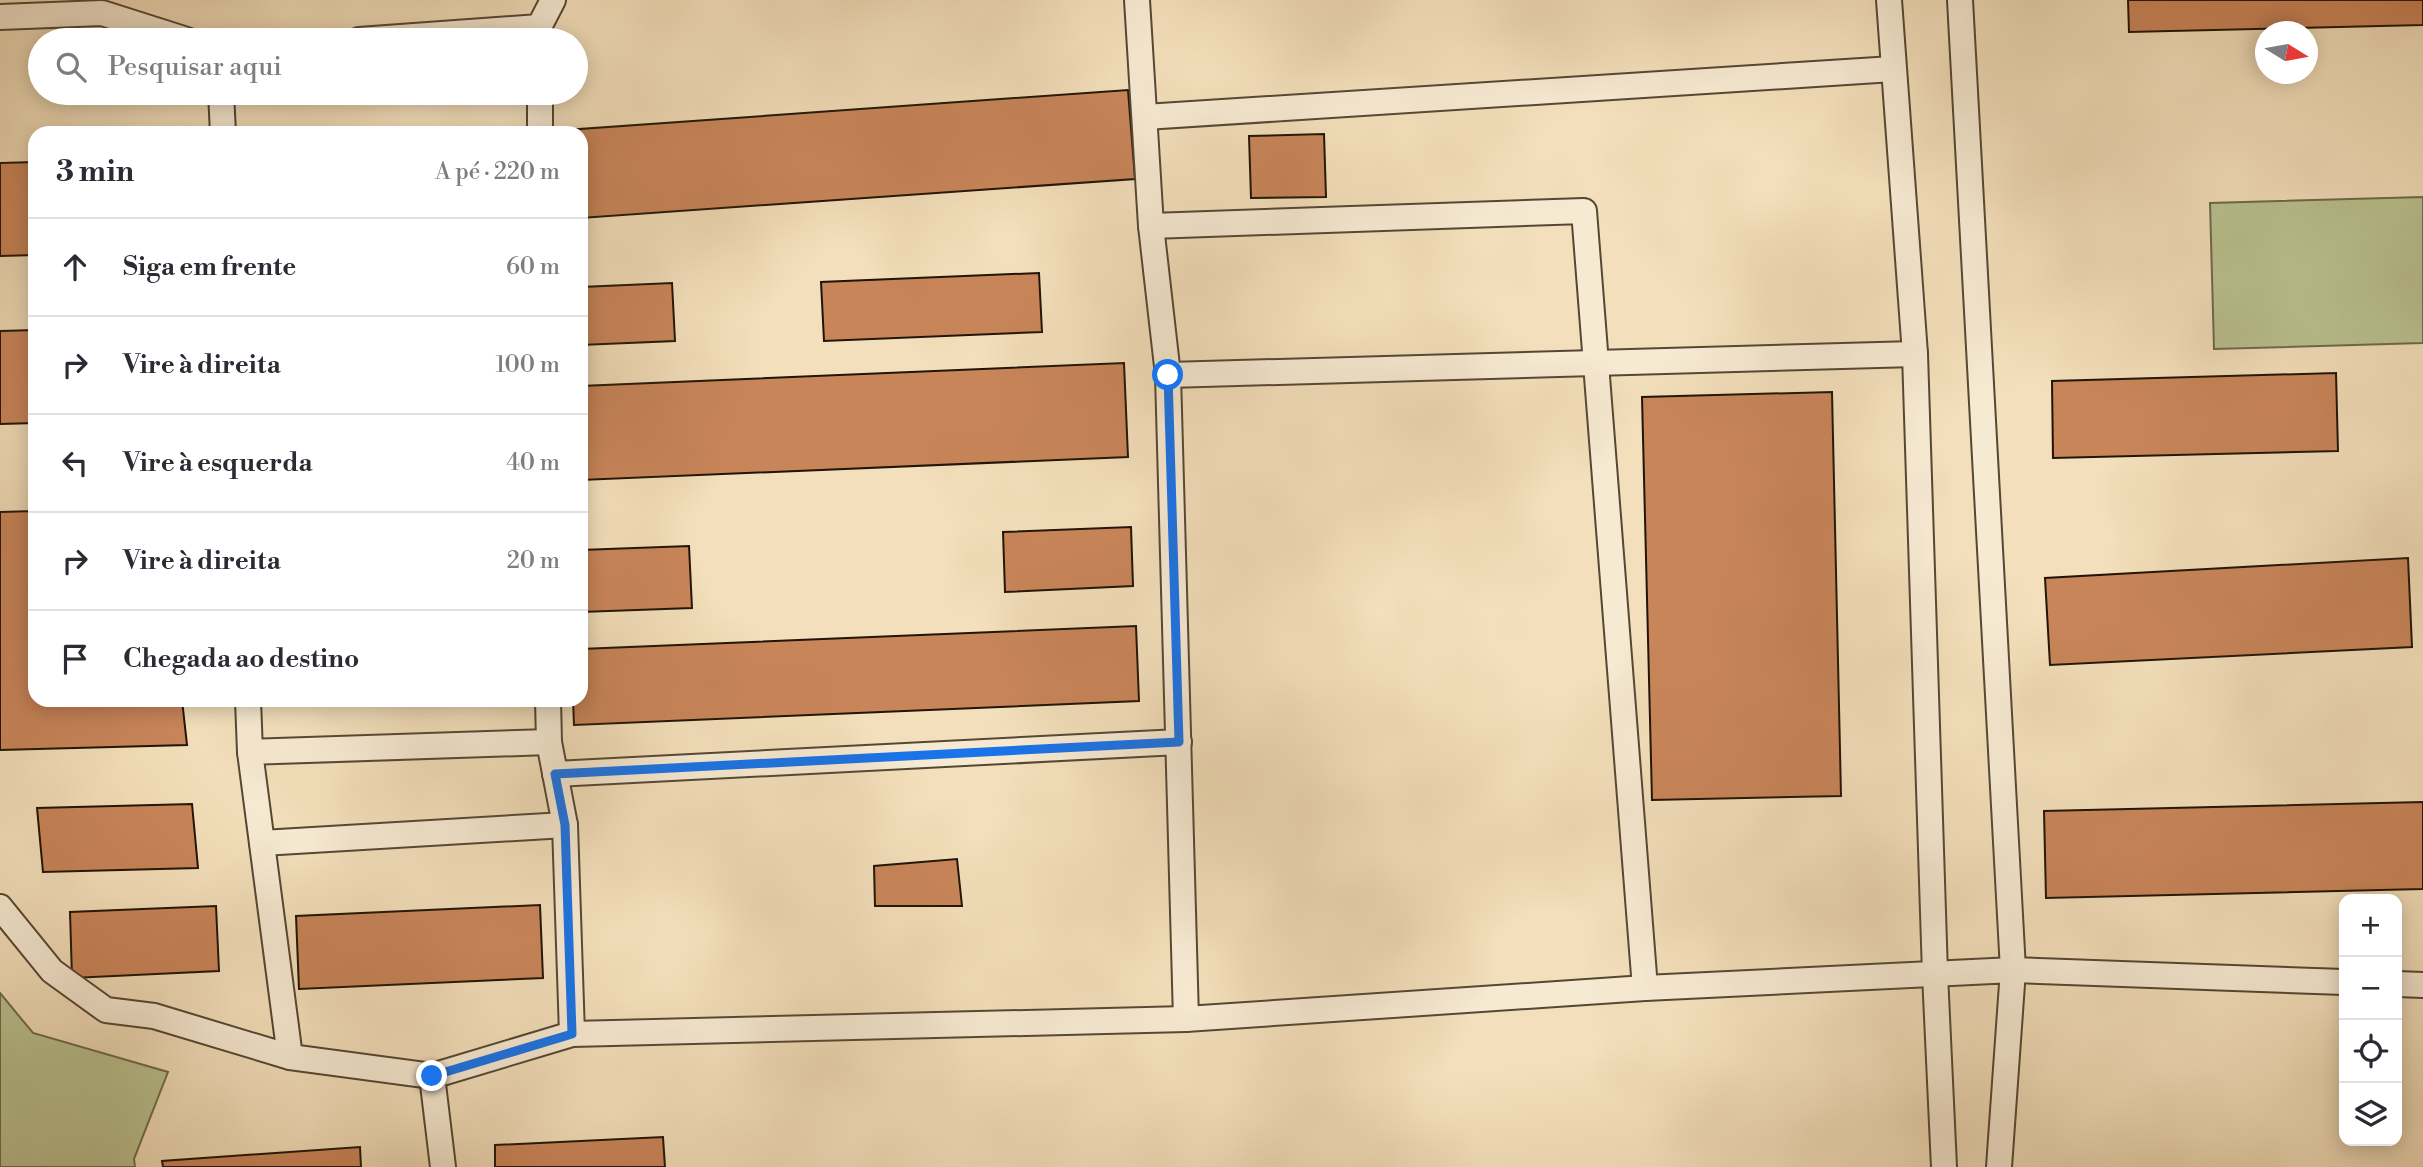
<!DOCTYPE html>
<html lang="pt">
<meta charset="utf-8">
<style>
:root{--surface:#fff;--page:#f7f7f7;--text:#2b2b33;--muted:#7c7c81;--line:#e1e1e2}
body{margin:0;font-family:"Libre Bodoni",serif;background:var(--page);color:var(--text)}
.controls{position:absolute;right:21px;bottom:21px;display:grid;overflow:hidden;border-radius:14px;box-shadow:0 4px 18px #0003}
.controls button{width:63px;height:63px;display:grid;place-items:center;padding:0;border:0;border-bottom:2px solid var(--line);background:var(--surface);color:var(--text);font:35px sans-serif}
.compass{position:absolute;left:2255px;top:21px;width:63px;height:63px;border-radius:50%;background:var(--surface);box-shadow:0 4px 18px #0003;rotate:101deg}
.stop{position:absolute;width:21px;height:21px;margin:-16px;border:5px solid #1a73e8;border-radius:50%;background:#fff}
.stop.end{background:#1a73e8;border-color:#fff;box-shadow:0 2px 7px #0008}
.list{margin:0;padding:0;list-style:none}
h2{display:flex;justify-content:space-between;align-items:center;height:91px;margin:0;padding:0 28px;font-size:30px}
h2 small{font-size:23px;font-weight:400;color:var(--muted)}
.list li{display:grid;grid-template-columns:46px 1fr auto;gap:21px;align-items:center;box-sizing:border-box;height:98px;padding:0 28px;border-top:2px solid var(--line)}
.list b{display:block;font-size:26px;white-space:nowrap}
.list em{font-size:23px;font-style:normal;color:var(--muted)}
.icon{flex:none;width:38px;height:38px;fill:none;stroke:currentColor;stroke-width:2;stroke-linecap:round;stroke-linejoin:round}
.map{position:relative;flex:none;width:2423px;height:1167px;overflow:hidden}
.search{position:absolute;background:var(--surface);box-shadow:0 4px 18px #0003;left:28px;top:28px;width:560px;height:77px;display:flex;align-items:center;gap:18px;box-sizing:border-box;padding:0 24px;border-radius:38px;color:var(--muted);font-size:26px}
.panel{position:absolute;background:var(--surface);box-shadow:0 4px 18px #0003;left:28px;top:126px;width:560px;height:581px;border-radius:21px}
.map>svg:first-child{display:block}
.green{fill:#bac291;stroke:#6d6c4c;stroke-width:2}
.building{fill:#c9855a;stroke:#201506;stroke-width:2}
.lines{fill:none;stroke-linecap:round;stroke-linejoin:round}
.lane-casing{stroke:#554833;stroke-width:28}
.lane{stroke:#f7ead3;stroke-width:24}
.route{stroke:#1a73e8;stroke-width:9}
</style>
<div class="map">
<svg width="2423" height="1167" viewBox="0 0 2423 1167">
<rect width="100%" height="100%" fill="#f3dfbb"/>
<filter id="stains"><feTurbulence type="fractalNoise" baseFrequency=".00286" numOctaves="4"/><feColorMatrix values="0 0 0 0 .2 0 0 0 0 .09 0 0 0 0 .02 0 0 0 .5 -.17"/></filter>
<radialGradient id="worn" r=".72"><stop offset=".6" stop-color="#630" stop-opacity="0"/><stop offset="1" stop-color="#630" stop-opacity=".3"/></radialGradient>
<g class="green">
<path d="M2423,197V343L2214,349L2210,203Z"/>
<path d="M0,993L33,1033L168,1072L134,1159L135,1167H0Z"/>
</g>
<g class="building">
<path d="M2128,0H2423V25L2129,32Z"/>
<path d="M1128,90L1135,179L581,218V133H567L566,130Z"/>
<path d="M1324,134L1326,197L1251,198L1249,136Z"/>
<path d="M35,162V255L0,256V163Z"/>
<path d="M1039,273L1042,332L824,341L821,282Z"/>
<path d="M672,283L675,341L581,345V287Z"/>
<path d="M35,330V423L0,424V331Z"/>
<path d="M1124,363L1128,457L581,480V386Z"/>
<path d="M2336,373L2338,451L2053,458L2052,381Z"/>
<path d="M1832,392L1841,796L1652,800L1642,397Z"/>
<path d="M35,511V700H182L187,745L0,750V512Z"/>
<path d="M1131,527L1133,586L1005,592L1003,532Z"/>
<path d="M689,546L692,608L581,612V550Z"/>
<path d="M2408,558L2412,647L2050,665L2045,578Z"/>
<path d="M1136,626L1139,701L574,725L573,700H581V649Z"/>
<path d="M2423,802V889L2046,898L2044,811Z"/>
<path d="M192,804L198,868L43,872L37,808Z"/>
<path d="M957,859L962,906H875L874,866Z"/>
<path d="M540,905L543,978L299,989L296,916Z"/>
<path d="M216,906L219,971L72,978L70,912Z"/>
<path d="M663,1137L665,1167H495V1145Z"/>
<path d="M360,1147L361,1167H163L162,1161Z"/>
</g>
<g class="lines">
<g class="lane-casing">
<g id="lane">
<path d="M1137,0L1151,226L1168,375L1186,1019"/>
<path d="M1889,0L1915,354L1935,974L1944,1167"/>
<path d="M1960,0L2013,970L2344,982"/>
<path d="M0,17L102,13L187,40"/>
<path d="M359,40L539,27L553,0"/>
<path d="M221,93L223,133"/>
<path d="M540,93V133"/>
<path d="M1145,117L1893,69"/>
<path d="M1151,226L1584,211L1645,988"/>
<path d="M1168,375L1915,354"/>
<path d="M248,700L250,752L290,1057"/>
<path d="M548,700L549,742L565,825L572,1034"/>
<path d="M250,752L549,742"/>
<path d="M555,774L1179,742"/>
<path d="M262,843L565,825"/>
<path d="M0,907L52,971L106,1010L154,1016L290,1057L432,1076L572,1034L1186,1019L1645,988L2013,970L1999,1167"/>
<path d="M2397,984L2423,985"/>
<path d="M432,1076L443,1167"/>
</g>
</g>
<use href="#lane" class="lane"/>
</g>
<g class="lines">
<path class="route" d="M432,1076L572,1034L565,825L555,774L1179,742L1168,375"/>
</g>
<rect width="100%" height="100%" filter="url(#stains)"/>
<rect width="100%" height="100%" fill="url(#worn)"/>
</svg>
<div class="controls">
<button>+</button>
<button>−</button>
<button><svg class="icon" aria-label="locate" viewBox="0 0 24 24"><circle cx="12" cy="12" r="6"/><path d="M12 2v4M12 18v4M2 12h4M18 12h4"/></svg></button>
<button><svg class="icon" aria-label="layers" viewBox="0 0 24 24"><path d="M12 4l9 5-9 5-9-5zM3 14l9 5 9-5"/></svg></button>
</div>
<svg class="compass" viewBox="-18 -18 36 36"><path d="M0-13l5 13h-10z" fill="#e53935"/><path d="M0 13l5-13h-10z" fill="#7c7c81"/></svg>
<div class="stop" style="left:1168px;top:375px"></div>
<div class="stop end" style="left:432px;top:1076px"></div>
<div class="search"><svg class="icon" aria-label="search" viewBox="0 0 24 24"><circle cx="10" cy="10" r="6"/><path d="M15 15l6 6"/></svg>Pesquisar aqui</div>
<section class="panel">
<h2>3 min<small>A pé · 220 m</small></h2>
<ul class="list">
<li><svg class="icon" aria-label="ahead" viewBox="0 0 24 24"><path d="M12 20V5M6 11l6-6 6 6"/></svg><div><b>Siga em frente</b></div><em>60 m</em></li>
<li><svg class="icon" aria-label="right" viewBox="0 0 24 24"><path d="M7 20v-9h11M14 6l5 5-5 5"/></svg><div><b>Vire à direita</b></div><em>100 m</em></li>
<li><svg class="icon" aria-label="left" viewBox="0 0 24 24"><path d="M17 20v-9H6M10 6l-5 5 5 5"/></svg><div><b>Vire à esquerda</b></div><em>40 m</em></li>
<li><svg class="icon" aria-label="right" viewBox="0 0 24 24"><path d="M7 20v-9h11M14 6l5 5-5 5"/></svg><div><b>Vire à direita</b></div><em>20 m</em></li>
<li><svg class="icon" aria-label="arrive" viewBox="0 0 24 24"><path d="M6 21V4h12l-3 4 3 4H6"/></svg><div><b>Chegada ao destino</b></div></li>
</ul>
</section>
</div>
